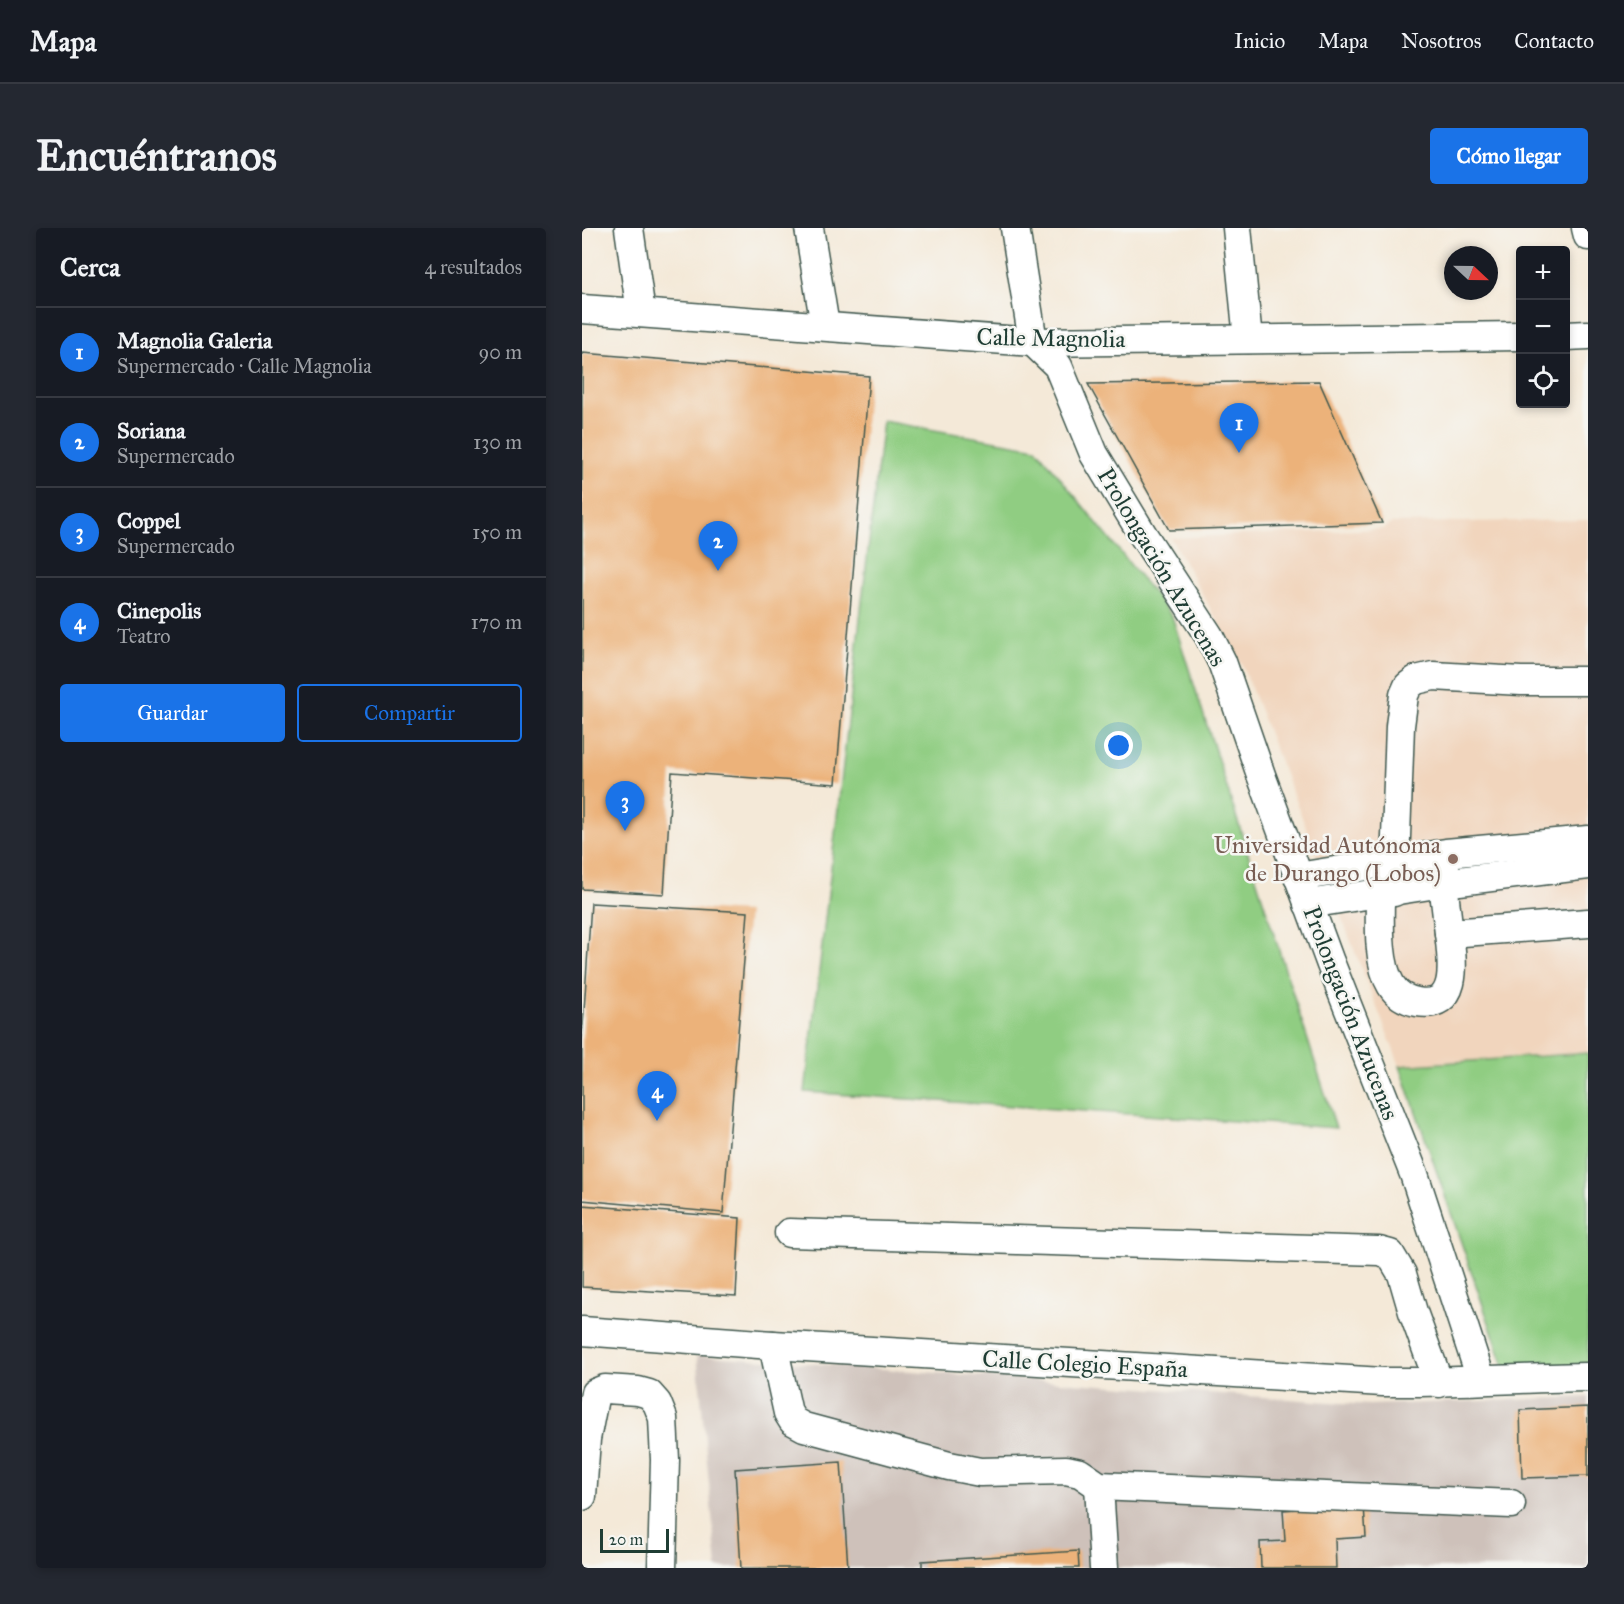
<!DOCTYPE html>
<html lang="es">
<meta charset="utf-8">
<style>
:root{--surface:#171b24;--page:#242831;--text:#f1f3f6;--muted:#9ea1a6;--line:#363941;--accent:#1a73e8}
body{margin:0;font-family:"IM FELL Great Primer",serif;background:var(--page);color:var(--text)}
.controls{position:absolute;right:18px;top:18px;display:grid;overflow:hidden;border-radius:6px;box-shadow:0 3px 9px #0003}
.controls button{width:54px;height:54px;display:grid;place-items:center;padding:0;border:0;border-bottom:2px solid var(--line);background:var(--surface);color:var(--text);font:30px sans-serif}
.compass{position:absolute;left:862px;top:18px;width:54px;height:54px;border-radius:50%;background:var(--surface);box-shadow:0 3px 9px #0003;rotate:112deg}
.scale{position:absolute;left:18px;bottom:15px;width:69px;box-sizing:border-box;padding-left:6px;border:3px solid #1f3d34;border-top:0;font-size:16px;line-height:21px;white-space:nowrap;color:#1f3d34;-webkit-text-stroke:4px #f6f6f2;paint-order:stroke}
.you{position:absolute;left:537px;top:518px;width:21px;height:21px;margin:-15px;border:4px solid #fff;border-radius:50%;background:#1a73e8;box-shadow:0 0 0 9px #1a73e833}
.badge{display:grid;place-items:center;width:39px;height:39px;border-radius:50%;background:var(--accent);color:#fff;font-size:20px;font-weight:700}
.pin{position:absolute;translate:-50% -50px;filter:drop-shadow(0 2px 3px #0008)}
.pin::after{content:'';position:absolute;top:32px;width:21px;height:18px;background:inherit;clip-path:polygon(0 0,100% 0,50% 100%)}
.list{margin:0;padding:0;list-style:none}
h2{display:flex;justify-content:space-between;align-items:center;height:78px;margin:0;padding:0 24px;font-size:26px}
h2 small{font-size:20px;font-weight:400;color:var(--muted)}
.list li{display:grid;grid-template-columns:39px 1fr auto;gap:18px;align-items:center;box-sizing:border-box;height:90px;padding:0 24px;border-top:2px solid var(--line)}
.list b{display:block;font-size:22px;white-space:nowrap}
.list p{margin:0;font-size:20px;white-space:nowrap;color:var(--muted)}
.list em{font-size:20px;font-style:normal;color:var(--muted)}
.actions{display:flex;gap:12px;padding:18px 24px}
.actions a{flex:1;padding:14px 0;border:2px solid var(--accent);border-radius:6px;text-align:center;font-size:21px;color:var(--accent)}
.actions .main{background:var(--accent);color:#fff}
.icon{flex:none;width:33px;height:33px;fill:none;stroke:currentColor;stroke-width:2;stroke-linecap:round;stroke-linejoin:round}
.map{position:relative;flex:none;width:1006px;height:1340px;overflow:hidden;border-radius:6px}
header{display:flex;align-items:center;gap:36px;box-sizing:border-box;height:84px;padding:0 30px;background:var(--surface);border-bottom:2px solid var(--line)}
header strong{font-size:28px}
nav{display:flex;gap:33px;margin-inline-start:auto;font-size:21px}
.intro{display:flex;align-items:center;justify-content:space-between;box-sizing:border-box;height:144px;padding:0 36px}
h1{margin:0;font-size:42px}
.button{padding:15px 27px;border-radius:6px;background:var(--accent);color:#fff;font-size:21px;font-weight:700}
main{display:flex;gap:36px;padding:0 36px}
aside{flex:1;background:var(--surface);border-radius:6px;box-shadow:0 3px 9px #0003}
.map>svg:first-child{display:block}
.built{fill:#f1d5bd}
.industrial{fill:#cec1ba}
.green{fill:#90cd82;stroke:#58855b;stroke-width:1.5}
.building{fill:#ecb27a}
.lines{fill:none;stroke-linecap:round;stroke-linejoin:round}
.minor-casing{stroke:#3f574d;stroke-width:31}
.minor{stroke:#fff;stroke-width:28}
.education-dot{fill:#8d6e63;stroke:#f6f6f2;stroke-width:2}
.labels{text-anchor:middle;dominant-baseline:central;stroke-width:5;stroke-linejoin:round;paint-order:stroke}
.street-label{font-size:24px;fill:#1f3d34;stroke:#f6f6f2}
.education-label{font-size:24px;fill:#785e54;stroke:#f6f6f2;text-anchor:end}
</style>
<header>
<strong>Mapa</strong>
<nav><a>Inicio</a><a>Mapa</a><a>Nosotros</a><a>Contacto</a></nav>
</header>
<div class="intro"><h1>Encuéntranos</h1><a class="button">Cómo llegar</a></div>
<main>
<aside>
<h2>Cerca<small>4 resultados</small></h2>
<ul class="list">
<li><span class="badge">1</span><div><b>Magnolia Galeria</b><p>Supermercado · Calle Magnolia</p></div><em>90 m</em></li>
<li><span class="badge">2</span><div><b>Soriana</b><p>Supermercado</p></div><em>130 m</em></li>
<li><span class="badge">3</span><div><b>Coppel</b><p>Supermercado</p></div><em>150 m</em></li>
<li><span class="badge">4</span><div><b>Cinepolis</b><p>Teatro</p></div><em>170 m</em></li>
</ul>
<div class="actions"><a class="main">Guardar</a><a>Compartir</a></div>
</aside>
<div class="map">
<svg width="1006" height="1340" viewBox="0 0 1006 1340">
<rect width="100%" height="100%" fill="#f6f6f2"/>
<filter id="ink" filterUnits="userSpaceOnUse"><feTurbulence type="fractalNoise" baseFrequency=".0167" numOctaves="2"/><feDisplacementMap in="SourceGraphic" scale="12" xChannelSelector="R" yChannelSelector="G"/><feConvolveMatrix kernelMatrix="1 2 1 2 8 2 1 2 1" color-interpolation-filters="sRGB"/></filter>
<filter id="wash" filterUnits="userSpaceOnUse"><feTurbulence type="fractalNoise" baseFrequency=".008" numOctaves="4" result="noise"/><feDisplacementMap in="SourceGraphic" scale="24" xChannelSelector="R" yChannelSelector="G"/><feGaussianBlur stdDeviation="1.35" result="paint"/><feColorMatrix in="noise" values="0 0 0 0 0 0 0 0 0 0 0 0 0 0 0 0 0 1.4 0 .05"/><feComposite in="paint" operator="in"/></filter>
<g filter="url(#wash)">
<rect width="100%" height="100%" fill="#f4e9d8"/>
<path class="built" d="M1006,292V825L818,838L660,437L589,310L802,301L810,295Z"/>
<path class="industrial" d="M115,1127L787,1177L1006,1169V1340H135Z"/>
<g class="green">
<path d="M301,193L454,220L590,388L754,900L223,864Z"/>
<path d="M1006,825V1137L923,1141L818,838Z"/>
</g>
<g id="blocks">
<g class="building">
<path d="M0,125L287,148L254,556L90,544L82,666L0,661Z"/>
<path d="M737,153L800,295L587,302L506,156Z"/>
<path d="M9,675L166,684L141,985L0,972V814Z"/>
<path d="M0,977L158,990L154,1068L0,1059Z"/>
<path d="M1006,1179V1248L940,1250L938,1182Z"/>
<path d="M259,1234L266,1340H159L153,1241Z"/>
<path d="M782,1277L784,1309L753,1311L754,1340H679L678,1314L703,1313L701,1282Z"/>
<path d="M496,1323L497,1340H340V1333Z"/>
</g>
</g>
</g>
<g filter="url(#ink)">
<use href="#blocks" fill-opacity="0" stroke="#3f574d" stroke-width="1.5"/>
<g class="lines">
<g class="minor-casing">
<g id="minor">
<path d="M47,0L59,85"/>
<path d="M227,0L243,98"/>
<path d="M433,0L451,114"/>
<path d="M655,0L666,111"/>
<path d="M1004,0L1006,8"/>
<path d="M0,81L451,114L939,108"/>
<path d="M984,108L1006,107"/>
<path d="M451,114L476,138L512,226L561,307L627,408L640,434L679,547L748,734L832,946L899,1151"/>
<path d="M863,637L861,655L867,705L1006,695"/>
<path d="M716,649L864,625L1006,612"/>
<path d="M812,664L818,498L822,467L826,458L834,452L851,448L939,453H1006"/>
<path d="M798,666C798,692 795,734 809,757C815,767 824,772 835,774C879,782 870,731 867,705"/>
<path d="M726,676L861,655L1006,637"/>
<path d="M207,1005L797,1023L808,1026L820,1046L831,1084L857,1155"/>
<path d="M0,1103L191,1117L801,1154C869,1155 938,1150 1006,1149"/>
<path d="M191,1117L206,1185L211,1193L222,1199L367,1238L398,1244L484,1242L498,1245L517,1258L929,1276"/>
<path d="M517,1258L522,1340"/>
<path d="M0,1268L4,1211L13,1165L23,1161L56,1163L67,1166L75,1175L81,1190L83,1232L80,1340"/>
</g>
</g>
<use href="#minor" class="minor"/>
</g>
</g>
<circle class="education-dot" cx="871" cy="631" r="6"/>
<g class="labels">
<g class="street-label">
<text transform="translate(469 110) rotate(1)">Calle Magnolia</text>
<text transform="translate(580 339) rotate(59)">Prolongación Azucenas</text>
<text transform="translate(769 785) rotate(69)">Prolongación Azucenas</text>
<text transform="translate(503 1136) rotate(3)">Calle Colegio España</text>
</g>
<g class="education-label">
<text x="859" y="617">Universidad Autónoma<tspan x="859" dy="28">de Durango (Lobos)</tspan></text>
</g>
</g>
</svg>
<div class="controls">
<button>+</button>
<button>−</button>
<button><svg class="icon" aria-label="locate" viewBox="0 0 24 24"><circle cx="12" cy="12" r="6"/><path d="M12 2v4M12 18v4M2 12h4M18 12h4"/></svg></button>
</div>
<svg class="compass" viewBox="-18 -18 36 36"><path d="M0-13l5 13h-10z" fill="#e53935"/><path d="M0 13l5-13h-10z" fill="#9ea1a6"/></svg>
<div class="scale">20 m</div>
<div class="you"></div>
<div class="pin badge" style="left:657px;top:225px">1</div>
<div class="pin badge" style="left:136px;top:343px">2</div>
<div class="pin badge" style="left:43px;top:603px">3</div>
<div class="pin badge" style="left:75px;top:893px">4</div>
</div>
</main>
